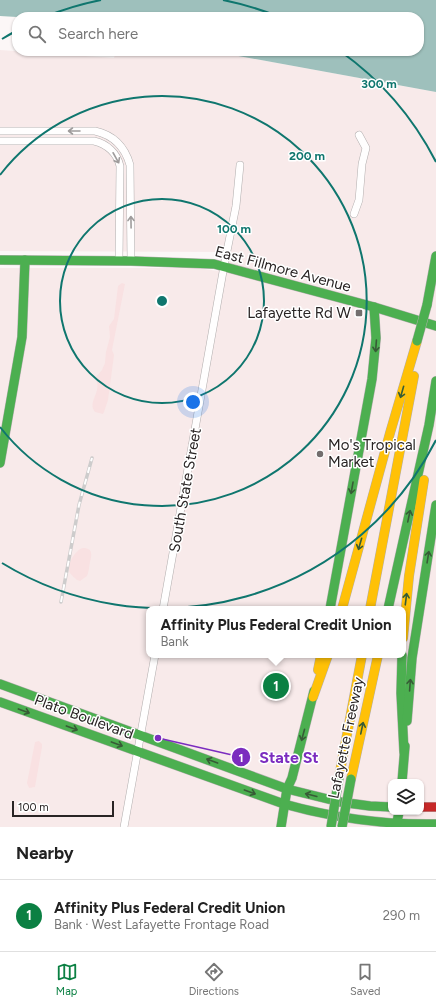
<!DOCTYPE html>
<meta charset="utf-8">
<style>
:root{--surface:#fff;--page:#f2f2f2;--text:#222;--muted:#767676;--line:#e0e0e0;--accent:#0b8043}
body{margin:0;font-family:Figtree,sans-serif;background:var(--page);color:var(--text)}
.controls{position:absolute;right:12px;bottom:12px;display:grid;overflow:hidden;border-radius:8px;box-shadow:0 1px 3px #0004}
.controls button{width:36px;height:36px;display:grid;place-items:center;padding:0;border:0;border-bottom:1px solid var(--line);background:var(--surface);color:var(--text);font:20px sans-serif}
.scale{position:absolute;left:12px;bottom:10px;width:102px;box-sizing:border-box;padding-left:4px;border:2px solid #292424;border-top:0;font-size:11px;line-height:14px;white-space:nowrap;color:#292424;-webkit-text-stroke:3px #fff;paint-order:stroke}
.you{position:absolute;left:193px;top:402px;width:14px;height:14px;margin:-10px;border:3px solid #fff;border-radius:50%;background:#1a73e8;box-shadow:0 0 0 6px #1a73e833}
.badge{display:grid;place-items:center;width:26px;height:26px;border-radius:50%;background:var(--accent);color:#fff;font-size:13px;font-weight:700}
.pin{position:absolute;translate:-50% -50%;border:2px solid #fff;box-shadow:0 1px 4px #0006}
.popup{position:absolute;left:146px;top:606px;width:260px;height:52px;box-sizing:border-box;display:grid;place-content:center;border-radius:8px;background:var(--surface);filter:drop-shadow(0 1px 3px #0005);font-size:13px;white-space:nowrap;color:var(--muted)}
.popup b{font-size:15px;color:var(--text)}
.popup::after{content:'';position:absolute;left:50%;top:100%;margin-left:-8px;border:8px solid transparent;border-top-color:var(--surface)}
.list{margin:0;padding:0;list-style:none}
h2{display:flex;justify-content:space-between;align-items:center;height:52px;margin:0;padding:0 16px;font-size:17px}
h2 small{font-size:13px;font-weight:400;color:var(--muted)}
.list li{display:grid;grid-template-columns:26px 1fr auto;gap:12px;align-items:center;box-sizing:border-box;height:72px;padding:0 16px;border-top:1px solid var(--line)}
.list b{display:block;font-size:15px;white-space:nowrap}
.list p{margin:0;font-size:13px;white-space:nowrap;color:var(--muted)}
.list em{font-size:13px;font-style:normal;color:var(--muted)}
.icon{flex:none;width:22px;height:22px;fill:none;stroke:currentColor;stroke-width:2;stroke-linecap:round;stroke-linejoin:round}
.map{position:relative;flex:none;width:436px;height:827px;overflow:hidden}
.search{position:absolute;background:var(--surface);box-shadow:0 1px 3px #0004;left:12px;right:12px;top:12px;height:44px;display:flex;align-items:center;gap:10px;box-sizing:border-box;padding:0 14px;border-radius:16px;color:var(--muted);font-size:15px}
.sheet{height:124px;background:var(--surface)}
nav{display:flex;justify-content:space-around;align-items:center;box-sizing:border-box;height:56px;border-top:1px solid var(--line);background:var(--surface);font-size:11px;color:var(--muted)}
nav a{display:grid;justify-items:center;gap:2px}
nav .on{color:var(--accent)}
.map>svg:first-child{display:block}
.built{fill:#f8eaea;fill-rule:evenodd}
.green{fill:#f9e1e2}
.water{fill:#9ec0bc}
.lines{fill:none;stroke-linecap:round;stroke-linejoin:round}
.street-casing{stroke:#b2aeae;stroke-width:8}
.fast-casing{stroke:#b2aeae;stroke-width:10}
.slow-casing{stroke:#b2aeae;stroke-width:10}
.jam-casing{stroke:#b2aeae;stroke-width:10}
.street{stroke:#fffefe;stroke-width:7}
.fast{stroke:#4caf50;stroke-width:9}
.slow{stroke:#ffc107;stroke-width:9}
.jam{stroke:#c62828;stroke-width:9}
.rail-casing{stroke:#cdcccc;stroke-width:3.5}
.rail{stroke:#fff;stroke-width:2;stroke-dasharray:6;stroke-linecap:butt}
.fast-bridge-casing{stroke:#b2aeae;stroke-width:10;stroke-linecap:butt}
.fast-bridge{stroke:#4caf50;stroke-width:9}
.oneway{stroke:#9f9c9c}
.oneway2{stroke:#375c36}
.ring{fill:none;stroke:#0f766e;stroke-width:2}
.poi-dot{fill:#736e6e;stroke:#fff;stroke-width:1.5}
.labels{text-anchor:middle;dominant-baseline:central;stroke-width:3;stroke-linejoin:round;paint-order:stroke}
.street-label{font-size:15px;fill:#292424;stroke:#fff}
.poi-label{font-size:15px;fill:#292424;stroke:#fff;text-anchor:end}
.centre{fill:#0f766e;stroke:#fff;stroke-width:2}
.ring-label{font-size:12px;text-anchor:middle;font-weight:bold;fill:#0f766e;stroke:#fff;stroke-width:3;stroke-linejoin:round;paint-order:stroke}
.leader{fill:none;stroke:#7b2cbf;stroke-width:1.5}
.callout-dot{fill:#7b2cbf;stroke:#fff;stroke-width:1.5}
.mark-label{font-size:12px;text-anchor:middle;font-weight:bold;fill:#fff}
.callout-label{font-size:16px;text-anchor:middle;font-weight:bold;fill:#7b2cbf;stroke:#fff;stroke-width:3;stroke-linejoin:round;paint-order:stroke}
</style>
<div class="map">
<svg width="436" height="827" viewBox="0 0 436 827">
<rect width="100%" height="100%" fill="#fcf7f7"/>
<path class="built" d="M0,50L114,58L116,51H211L436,92V827H0V268H198L218,271L221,252L0,251ZM149,609H403V655H149ZM391,782H421V812H391Z"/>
<g class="green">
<path d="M122,283L125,284L112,350L114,355L108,400L104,412L103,414L95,412C89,405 95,398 97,390C98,386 97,381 96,377L102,370L105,363L106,352L110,337L109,326L114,319L118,286Z"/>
<path d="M83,548C93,548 92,555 90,562C89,567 89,571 87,576L80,581L77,580C75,578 72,576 70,573C66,565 75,550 83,548Z"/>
<path d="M39,741L42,744V747L35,787L29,788L27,783L35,742Z"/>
</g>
<path class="water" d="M0,0H436V92L211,51H419V17H17L0,16Z"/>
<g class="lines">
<g class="street-casing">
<g id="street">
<path d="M0,131H95C113,135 125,147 130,165L131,261"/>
<path d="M0,141H94C107,144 117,153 120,166L119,261"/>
<path d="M354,214L359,200L362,164L366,148L359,135"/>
<path d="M163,609L224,266L236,206L240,165"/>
<path d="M124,827L155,655"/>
</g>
</g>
<g class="fast-casing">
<g id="fast">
<path d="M0,260L131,261L214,264L374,307L436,326"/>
<path d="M427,305L436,256"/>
<path d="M0,463L22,337L25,260"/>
<path d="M330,609L372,379L376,338L374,307"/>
<path d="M388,609L429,425L436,381"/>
<path d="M402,655L401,693L404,752"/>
<path d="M0,684L287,789L340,802L370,806L391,807"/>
<path d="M0,702L284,804C334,818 384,825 436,824"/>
<path d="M407,721L412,658L436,505"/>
<path d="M402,782L405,746"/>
<path d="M281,827L287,789L292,778L314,691"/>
<path d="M396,827L399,812"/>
</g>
</g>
<g class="slow-casing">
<g id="slow">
<path d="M342,609L390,433L417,341"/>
<path d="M370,609L414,376"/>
<path d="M403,638L409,576L424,480"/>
<path d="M318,670L321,655"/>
<path d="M313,697L328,655"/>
<path d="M339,777L362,655"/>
<path d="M351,779L378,655"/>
</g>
</g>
<g class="jam-casing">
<path id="jam" d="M421,807H436"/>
</g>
<use href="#street" class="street"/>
<use href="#fast" class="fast"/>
<use href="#slow" class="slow"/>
<use href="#jam" class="jam"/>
<g class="rail-casing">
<path id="rail" d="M61,602L79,505L92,458"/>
</g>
<use href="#rail" class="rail"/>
<g class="fast-bridge-casing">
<g id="fast-bridge">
<path d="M417,341L427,305"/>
<path d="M331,827L339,777"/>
<path d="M342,827L351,779"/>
</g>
</g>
<use href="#fast-bridge" class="fast-bridge"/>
</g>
<defs><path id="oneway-shaft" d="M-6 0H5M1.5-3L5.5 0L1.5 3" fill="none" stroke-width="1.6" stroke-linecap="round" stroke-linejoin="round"/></defs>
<g class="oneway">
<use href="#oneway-shaft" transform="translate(74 131) rotate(-180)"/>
<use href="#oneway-shaft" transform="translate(116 158) rotate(61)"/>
<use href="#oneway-shaft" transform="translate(131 222) rotate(-91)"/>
</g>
<g class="oneway2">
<use href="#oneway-shaft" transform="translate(376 346) rotate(94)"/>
<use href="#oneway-shaft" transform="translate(402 392) rotate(106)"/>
<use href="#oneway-shaft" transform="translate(352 488) rotate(100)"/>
<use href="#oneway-shaft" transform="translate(409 516) rotate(-78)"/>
<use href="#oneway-shaft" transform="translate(360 544) rotate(106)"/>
<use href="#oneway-shaft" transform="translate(428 557) rotate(-81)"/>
<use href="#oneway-shaft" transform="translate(406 599) rotate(-83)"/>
<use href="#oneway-shaft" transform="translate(410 685) rotate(-86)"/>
<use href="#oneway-shaft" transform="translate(24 711) rotate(20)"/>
<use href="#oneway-shaft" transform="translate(72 728) rotate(20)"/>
<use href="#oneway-shaft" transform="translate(362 728) rotate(-78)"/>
<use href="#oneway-shaft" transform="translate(303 735) rotate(105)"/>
<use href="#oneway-shaft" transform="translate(117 744) rotate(20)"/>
<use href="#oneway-shaft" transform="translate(212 761) rotate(-160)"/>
<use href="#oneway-shaft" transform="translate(250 792) rotate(20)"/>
<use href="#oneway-shaft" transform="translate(311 795) rotate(-166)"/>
</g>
<g class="ring">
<circle cx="162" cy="301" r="102"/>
<path d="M0 175A205 205 0 1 1 0 427"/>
<path d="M436 440A307 307 0 0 1 2 563M2 39A307 307 0 0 1 16 31M47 16A307 307 0 0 1 101 0M223 0A307 307 0 0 1 277 16M340 51A307 307 0 0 1 436 162"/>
</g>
<g class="poi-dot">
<rect x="355" y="309" width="8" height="8" rx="2"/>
<circle cx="320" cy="454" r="4"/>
</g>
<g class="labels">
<g class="street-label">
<text transform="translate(283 269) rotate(15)">East Fillmore Avenue</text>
<text transform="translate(185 490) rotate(-80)">South State Street</text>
<text transform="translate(84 717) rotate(20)">Plato Boulevard</text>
<text transform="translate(346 738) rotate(-78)">Lafayette Freeway</text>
</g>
<g class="poi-label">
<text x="351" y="313">Lafayette Rd W</text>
<text x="328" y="445" text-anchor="start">Mo's Tropical<tspan x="328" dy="17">Market</tspan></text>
</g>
</g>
<circle cx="162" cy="301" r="6" class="centre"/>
<g class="ring-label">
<text x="379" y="88">300 m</text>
<text x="307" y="160">200 m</text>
<text x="234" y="233">100 m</text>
</g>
<path class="leader" d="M158 738L241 757"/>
<g class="callout-dot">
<circle cx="158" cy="738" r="4"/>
<circle cx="241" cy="757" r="10"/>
</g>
<g class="mark-label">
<text x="241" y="762">1</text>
</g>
<g class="callout-label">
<text x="289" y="763">State St</text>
</g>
</svg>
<div class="controls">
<button><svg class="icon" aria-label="layers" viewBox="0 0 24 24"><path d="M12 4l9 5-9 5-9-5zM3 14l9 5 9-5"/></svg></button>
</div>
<div class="scale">100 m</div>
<div class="you"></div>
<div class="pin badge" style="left:276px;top:686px">1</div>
<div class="popup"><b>Affinity Plus Federal Credit Union</b>Bank</div>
<div class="search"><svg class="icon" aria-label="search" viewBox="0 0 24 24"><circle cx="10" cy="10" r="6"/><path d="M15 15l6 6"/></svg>Search here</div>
</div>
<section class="sheet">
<h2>Nearby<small></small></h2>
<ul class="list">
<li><span class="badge">1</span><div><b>Affinity Plus Federal Credit Union</b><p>Bank · West Lafayette Frontage Road</p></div><em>290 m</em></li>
</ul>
</section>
<nav>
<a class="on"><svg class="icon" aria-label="map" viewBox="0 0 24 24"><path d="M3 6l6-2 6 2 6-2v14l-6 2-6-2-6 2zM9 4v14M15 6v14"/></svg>Map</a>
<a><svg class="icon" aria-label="directions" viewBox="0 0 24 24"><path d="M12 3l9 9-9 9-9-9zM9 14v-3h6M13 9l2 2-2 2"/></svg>Directions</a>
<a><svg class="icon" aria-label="saved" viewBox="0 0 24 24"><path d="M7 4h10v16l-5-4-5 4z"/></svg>Saved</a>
</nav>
